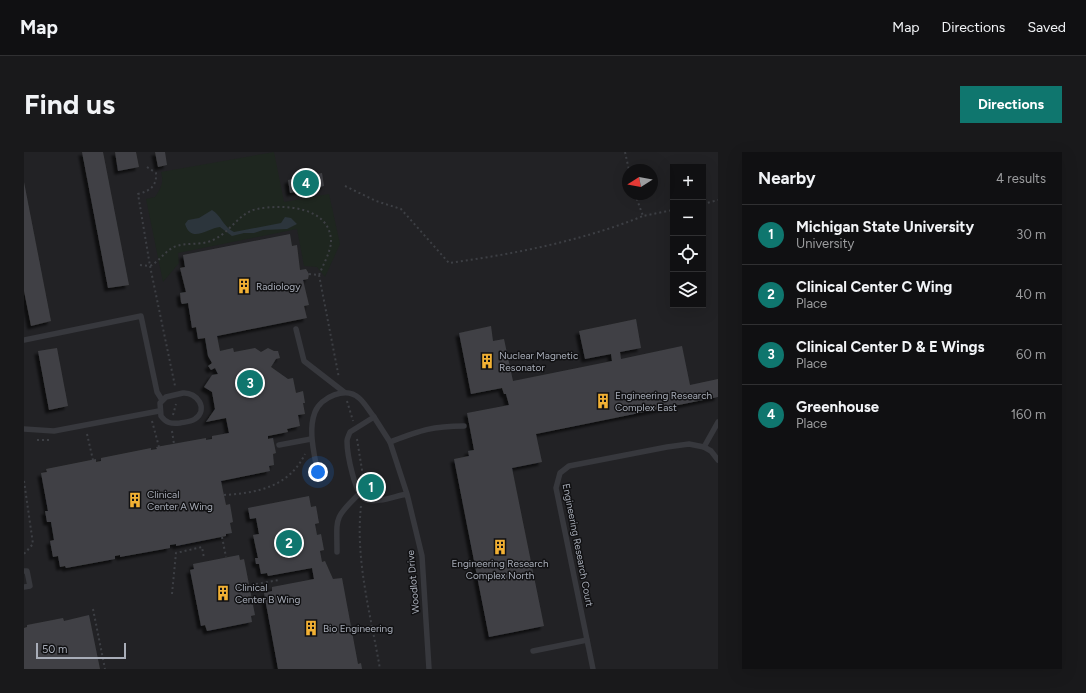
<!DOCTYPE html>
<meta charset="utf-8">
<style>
:root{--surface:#101012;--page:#19191b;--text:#f1f3f6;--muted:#9c9d9f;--line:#303032;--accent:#0f766e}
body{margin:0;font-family:Figtree,sans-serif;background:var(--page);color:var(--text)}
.controls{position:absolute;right:12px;top:12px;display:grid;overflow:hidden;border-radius:0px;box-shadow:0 4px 16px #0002}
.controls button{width:36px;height:36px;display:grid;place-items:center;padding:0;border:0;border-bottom:1px solid var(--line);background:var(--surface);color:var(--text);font:20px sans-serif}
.compass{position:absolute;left:598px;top:12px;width:36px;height:36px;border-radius:50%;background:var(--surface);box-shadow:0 4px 16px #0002;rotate:259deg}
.scale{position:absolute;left:12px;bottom:10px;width:90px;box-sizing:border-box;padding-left:4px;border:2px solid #a8adb8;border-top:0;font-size:11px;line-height:14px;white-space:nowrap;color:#a8adb8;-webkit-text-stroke:3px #111113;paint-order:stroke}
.you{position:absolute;left:294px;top:320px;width:14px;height:14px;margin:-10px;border:3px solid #fff;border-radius:50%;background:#1a73e8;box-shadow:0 0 0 6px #1a73e833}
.badge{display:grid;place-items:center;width:26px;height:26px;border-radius:50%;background:var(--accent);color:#fff;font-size:13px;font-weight:700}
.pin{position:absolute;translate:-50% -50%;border:2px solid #fff;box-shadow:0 1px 4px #0006}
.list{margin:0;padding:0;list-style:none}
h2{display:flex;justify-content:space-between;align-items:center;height:52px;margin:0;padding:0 16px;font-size:17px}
h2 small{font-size:13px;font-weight:400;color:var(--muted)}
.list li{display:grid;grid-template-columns:26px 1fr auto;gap:12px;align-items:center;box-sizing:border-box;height:60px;padding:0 16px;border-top:1px solid var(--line)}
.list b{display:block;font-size:15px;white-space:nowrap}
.list p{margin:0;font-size:13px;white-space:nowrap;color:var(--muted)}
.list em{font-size:13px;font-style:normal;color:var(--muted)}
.icon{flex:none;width:22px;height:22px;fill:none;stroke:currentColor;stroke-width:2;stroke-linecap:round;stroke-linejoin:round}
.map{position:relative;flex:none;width:694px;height:517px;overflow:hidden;border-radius:0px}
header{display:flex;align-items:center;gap:24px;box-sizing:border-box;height:56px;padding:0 20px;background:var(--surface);border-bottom:1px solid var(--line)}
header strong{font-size:19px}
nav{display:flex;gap:22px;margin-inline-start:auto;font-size:14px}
.intro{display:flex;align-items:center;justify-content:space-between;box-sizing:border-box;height:96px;padding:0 24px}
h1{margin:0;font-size:28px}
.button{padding:10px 18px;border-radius:0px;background:var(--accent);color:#fff;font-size:14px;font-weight:700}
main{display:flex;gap:24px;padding:0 24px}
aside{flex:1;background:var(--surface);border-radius:0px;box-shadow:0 4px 16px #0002}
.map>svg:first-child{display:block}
.built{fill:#222225;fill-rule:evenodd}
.green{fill:#1e261f}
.water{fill:#2c353c}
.building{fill:#404145;filter:url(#shadow)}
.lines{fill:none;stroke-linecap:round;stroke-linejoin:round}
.path{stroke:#3d3f44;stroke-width:2;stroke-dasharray:2 3;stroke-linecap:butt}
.service{stroke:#37383d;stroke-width:5.5}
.labels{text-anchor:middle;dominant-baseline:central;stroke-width:3;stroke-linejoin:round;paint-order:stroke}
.poi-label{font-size:10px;fill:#a8adb8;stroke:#111113;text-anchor:start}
.street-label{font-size:10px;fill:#a8adb8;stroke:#111113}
</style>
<header>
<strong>Map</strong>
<nav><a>Map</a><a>Directions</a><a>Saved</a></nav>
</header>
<div class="intro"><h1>Find us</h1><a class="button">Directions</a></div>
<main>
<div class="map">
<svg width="694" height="517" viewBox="0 0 694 517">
<defs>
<filter id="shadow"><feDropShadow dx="-3.5" dy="3.5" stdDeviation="1" flood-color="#0009"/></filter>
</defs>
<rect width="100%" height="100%" fill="#161618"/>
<path class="built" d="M0,0H694V517H0ZM649,15H679V153H649ZM604,18H628V42H604Z"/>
<path class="green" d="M250,0L260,50L305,42L316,92L301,125L293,115L280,114L273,77L154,101L155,111L139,130L122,47L131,45C137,36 140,31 137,20Z"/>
<path class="water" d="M188,58C197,63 200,76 210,80L257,71L261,65L267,66L273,72L263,77L239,78L230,81H220L208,84L196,75C184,76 167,92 161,72L164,68L175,66Z"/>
<g class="building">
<path d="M58,0H79L105,133L84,136Z"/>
<path d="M91,0H112L115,15L94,19Z"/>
<path d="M131,0H141L143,13L134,15Z"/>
<path d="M298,21L300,34L266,41L264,28Z"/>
<path d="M0,30L27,169L7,174L0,139Z"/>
<path d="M266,82L268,94L273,93L276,118L282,117L285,122L284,127L279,128L285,153L280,154L283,166L193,184L196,199L209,196L210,200L231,196L237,200L244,196L250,199H254L256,206L252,207L247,215L264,227L269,226L272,241L279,239L281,251H279L281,262L274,263L276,274L263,277L264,280L244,284V287L249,286L252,301L249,302L250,313L245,314L246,319L197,329L202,353L206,352L209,370L206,371L208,381L202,382V384L152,394V392L146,393V396L96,405V403L91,404V407L42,416L41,414L36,415L34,404L29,405L26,389L30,388L27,370H23L21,359H24L17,321L23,320L22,317L72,307V310L77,309V306L127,296V298L133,297L132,295L182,286V288L188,287V284L205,281L202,266L182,270L191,257L188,240L180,235L188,223L194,222L191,216L187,218L184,214L188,211L184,204L181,186L174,187L172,175L168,176L164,151L158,152L157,150L156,141L162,140L156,116L161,115L159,103Z"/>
<path d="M612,167L617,196L596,200L597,207L658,194L666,233L694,227V245L512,282L518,310L488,316L520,474L465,485L430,307L445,304L444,299L450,298L443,261L485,253L482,242H480L478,236L447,242L435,181L467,174L469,189L480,187L489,229L588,209L587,202L561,207L555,179Z"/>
<path d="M33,196L44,254L25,258L14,199Z"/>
<path d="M285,344L287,355L292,354L295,371L291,372L293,383L297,382L300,398L296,399L298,410L301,409L309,427L318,426L334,512L337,511L338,517H254L240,441L248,439V435L290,427L288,416L244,424L243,421L237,422L235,412H232L231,406H234L229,383L235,382L232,366L226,367L224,356Z"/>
<path d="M215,403L216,408L220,407L231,463L227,464L228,470L183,479L181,473L177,474L166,418L170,417L169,412Z"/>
<path d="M65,463L76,517H0V476L3,475V473L39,466L40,469Z"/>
</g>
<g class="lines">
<g class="path">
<path d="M601,0L605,18"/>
<path d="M123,15L132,21C133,34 126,39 114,42L126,114C136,109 142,97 153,94C165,90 179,94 191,87C207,79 215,61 233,57C259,52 306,54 307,89C307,99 299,113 295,123"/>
<path d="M321,34L352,49L377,57L425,111C490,102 558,89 619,64"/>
<path d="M611,42L619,64L649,58"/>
<path d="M679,52L694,48"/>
<path d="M116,113L126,114L151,234"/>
<path d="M285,122L295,123L315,226"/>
<path d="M323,249L329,269"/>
<path d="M149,263L152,252"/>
<path d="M128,269L135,295"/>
<path d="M148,279L150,292"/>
<path d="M63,282L69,308"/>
<path d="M333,287L339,324"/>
<path d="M13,288H26"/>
<path d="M0,329L9,392L0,402"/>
<path d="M200,343C233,341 265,335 281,302"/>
<path d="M337,354C331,408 347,464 356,517"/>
<path d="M198,385L202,405"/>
<path d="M232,432L255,428"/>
<path d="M148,442L152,401L178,395L180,406"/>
<path d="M69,457L81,517"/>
</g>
<g class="service">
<path d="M272,177L280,209L320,240"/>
<path d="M0,188L117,164L133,240L138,248"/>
<path d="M159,241C173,240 185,257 171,267C166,270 161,270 156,271C147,272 142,271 137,264L136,251L142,245Z"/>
<path d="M0,277L30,279L135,259"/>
<path d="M366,290C395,279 407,274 440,274"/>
<path d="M255,293L287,287"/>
<path d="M680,295L694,270"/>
<path d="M293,318C290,300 284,278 291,260C297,245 322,234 335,246C341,251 345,259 350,265"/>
<path d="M383,342C371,344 354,351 343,348C331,346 323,301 323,289C323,286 325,283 326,280L350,265L366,290L383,342L398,404L405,517"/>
<path d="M313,400C313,366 309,367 335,342"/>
<path d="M0,419H3L6,434L0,435"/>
<path d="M509,499L563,488"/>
<path d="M569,517L532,336L536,321L545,314L643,295L665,292L680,295L687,299L694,308"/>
</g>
</g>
<defs>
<g id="building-bare" transform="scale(1.2)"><path d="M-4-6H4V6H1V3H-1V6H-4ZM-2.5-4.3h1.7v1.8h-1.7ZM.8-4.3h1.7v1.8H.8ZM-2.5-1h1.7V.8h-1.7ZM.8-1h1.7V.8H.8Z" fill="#f2b134" stroke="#111113" stroke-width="2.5" paint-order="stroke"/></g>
</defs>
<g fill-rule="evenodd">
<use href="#building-bare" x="220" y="134"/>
<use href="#building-bare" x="463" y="209"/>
<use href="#building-bare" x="579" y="249"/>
<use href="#building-bare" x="111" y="348"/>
<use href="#building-bare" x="476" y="395"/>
<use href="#building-bare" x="199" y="441"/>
<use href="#building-bare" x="287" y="476"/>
</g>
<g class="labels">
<g class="poi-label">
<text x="232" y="134">Radiology</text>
<text x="475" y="203">Nuclear Magnetic<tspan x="475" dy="12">Resonator</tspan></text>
<text x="591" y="243">Engineering Research<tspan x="591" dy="12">Complex East</tspan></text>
<text x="123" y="342">Clinical<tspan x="123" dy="12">Center A Wing</tspan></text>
<text x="476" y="411" text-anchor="middle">Engineering Research<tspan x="476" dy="12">Complex North</tspan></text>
<text x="211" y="435">Clinical<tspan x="211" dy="12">Center B Wing</tspan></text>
<text x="299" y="476">Bio Engineering</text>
</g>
<g class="street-label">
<text transform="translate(554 393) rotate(79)">Engineering Research Court</text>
<text transform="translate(389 430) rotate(-95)">Woodlot Drive</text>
</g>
</g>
</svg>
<div class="controls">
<button>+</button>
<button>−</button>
<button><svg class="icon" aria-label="locate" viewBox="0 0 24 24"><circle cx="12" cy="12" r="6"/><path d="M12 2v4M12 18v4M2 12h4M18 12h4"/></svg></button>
<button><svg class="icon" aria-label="layers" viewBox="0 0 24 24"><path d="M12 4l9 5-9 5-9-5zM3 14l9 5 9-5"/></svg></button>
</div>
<svg class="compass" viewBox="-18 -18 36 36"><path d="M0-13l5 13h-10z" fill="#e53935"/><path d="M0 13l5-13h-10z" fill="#9c9d9f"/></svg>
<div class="scale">50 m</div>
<div class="you"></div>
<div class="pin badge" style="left:347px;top:335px">1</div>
<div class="pin badge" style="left:265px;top:391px">2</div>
<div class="pin badge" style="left:226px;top:231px">3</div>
<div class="pin badge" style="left:282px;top:31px">4</div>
</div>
<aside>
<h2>Nearby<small>4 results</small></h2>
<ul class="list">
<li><span class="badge">1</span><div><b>Michigan State University</b><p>University</p></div><em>30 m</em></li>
<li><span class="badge">2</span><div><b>Clinical Center C Wing</b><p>Place</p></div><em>40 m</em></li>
<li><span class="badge">3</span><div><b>Clinical Center D &amp; E Wings</b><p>Place</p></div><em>60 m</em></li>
<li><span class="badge">4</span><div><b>Greenhouse</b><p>Place</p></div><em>160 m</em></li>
</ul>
</aside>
</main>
